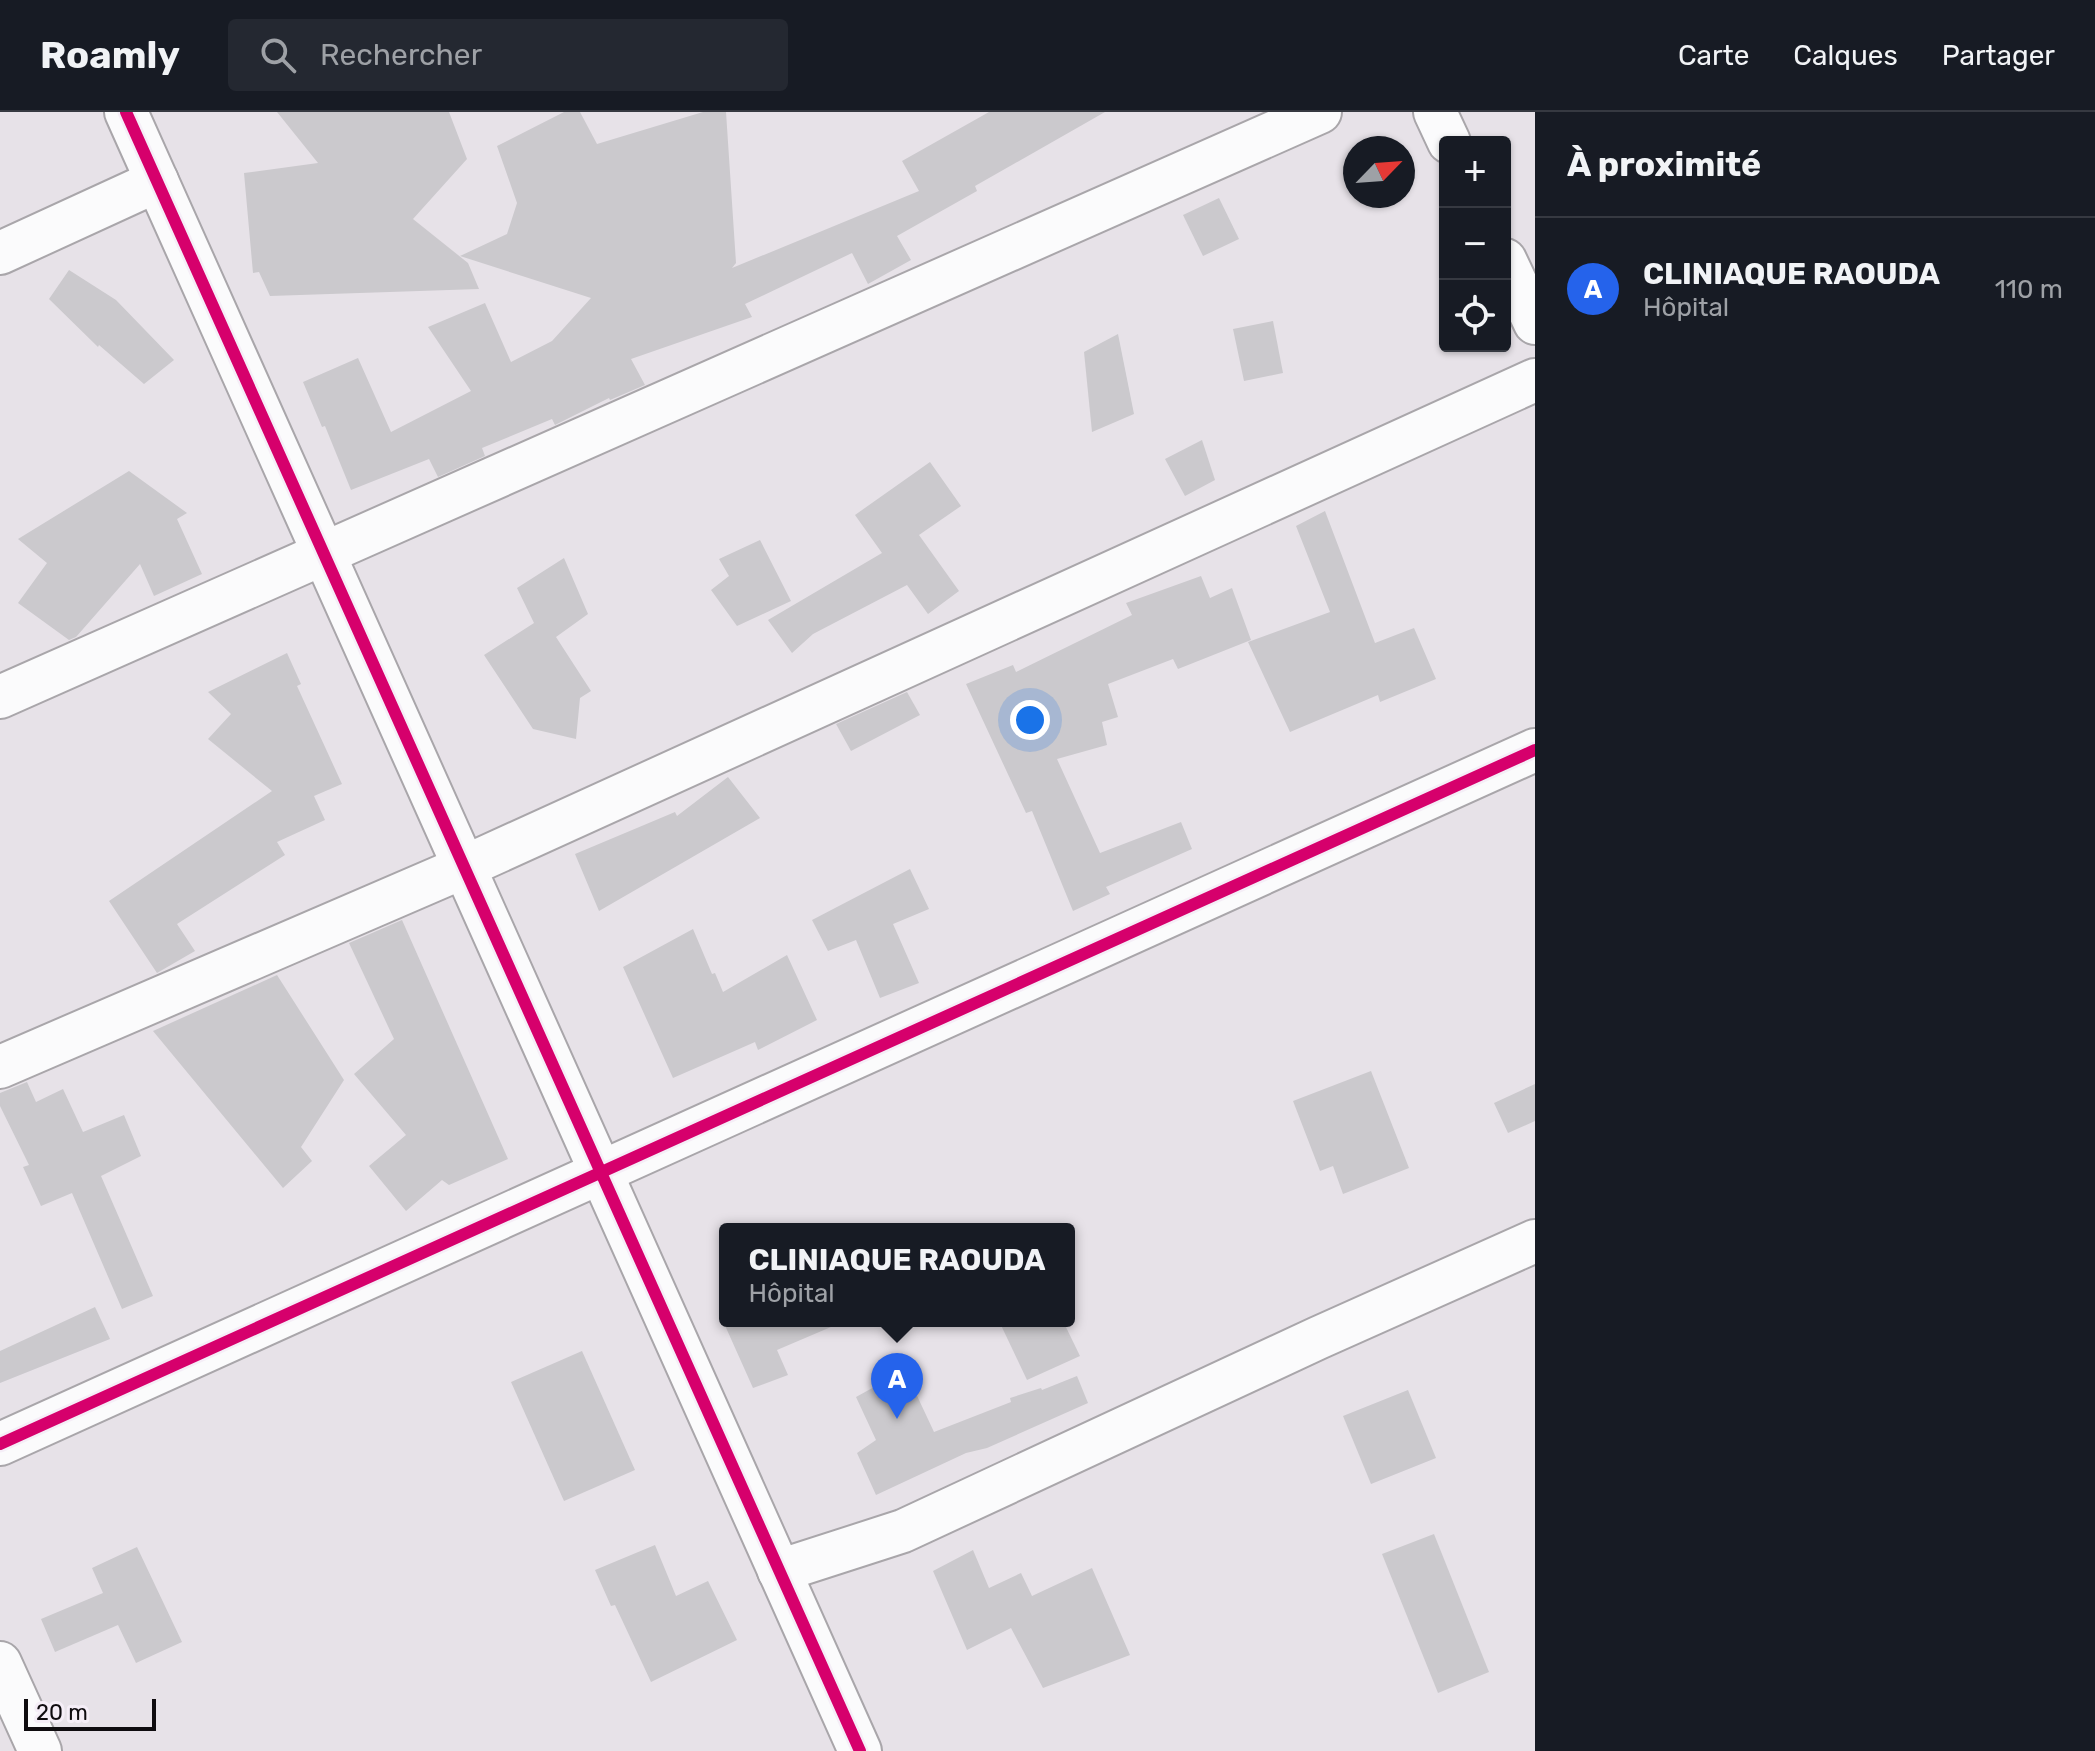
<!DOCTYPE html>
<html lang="fr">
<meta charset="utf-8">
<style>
:root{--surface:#171b24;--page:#242831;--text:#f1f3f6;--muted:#9ea1a6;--line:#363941;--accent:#2563eb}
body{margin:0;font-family:Rubik,sans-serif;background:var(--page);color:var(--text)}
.controls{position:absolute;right:24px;top:24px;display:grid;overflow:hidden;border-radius:8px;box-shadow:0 2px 6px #0004}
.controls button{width:72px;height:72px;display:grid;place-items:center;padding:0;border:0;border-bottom:2px solid var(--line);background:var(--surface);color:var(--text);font:40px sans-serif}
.compass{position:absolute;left:1343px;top:24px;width:72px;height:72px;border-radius:50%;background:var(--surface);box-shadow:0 2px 6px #0004;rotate:65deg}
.scale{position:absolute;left:24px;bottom:20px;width:132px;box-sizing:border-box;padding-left:8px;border:4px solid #0f0c0f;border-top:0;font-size:22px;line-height:28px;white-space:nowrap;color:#0f0c0f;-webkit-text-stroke:6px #f5eef7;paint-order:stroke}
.you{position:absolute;left:1030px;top:608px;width:28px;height:28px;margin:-20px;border:6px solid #fff;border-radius:50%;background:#1a73e8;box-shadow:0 0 0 12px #1a73e833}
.badge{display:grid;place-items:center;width:52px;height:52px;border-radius:50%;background:var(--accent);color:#fff;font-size:26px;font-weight:700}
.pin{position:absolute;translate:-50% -66px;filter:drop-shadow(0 2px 4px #0008)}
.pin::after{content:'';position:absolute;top:42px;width:28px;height:24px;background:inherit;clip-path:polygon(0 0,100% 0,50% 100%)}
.popup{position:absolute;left:719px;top:1111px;width:356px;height:104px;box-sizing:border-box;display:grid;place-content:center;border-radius:8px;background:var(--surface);filter:drop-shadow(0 2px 6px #0005);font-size:26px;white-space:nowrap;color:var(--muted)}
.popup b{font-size:30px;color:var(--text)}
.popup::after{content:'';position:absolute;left:50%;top:100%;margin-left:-16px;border:16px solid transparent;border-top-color:var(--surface)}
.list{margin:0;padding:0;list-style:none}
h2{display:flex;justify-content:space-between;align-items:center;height:104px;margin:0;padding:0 32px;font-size:34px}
h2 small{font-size:26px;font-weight:400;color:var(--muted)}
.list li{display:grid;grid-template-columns:52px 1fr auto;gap:24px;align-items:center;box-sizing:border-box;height:144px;padding:0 32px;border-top:2px solid var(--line)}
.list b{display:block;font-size:30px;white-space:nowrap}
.list p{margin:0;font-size:26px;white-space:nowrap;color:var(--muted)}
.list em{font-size:26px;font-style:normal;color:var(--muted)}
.icon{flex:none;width:44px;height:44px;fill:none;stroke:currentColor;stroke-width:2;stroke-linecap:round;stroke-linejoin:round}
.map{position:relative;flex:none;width:1535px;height:1639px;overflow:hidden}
header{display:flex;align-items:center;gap:48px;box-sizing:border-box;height:112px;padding:0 40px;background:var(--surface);border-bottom:2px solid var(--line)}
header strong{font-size:38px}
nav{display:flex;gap:44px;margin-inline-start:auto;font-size:28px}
.search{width:560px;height:72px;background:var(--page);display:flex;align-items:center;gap:20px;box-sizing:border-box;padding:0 28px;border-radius:8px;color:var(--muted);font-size:30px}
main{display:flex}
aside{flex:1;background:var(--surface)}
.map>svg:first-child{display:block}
.building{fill:#cbc9cd}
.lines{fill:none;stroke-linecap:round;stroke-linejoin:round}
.minor-casing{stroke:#a9a6aa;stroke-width:46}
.minor{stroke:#fbfbfc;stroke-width:42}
.cycleway-casing{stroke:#f5eef7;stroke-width:17}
.cycleway{stroke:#d6006c;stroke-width:12}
</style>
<header>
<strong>Roamly</strong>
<div class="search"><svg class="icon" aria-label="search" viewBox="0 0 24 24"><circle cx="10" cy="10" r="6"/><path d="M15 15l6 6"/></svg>Rechercher</div>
<nav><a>Carte</a><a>Calques</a><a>Partager</a></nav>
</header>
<main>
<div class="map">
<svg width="1535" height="1639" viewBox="0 0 1535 1639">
<rect width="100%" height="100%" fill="#e7e2e8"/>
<g class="building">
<path d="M277,0H449L467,47L413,107L468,151L479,177L270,184L259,160L253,161L244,61L318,51Z"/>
<path d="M564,0H580L597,32L703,0H726L736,151L732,156L919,79L902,49L989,0H1105L975,74L977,79L897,124L911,148L868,172L852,141L745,192L752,205L631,247L645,273L610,288L609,286L555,313L552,307L482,336L485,344L438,365L429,347L351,378L325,314L322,315L303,270L358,246L391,320L471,279L428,215L485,191L511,250L552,229L591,186L460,144L507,122L517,91L497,34Z"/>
<path d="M1219,86L1239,127L1203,144L1183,103Z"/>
<path d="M69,158L116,188L174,248L144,272L99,233L98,235L49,187Z"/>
<path d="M1273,209L1283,261L1244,269L1233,217Z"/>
<path d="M1118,222L1134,302L1092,320L1084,240Z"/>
<path d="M1202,328L1215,368L1185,384L1165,347Z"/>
<path d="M930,350L961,394L919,423L959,479L928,502L907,473L813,522L792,541L768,508L882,441L855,403Z"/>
<path d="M129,359L187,401L177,407L202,462L154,484L140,452L76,525L69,528L18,491L47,451L18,427Z"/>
<path d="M1325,399L1375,531L1414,516L1436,567L1380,590L1378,583L1290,620L1248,530L1330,500L1296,414Z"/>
<path d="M760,428L791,489L737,514L711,478L729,464L719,447Z"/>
<path d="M564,446L588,502L556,525L591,579L580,586L576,627L533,617L484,543L534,511L517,476Z"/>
<path d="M1201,464L1210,486L1232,476L1251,528L1178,557L1173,547L1108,572L1118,605L1102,610L1107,633L1057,647L1100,741L1181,710L1192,737L1106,775L1110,782L1073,799L1032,699L1026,701L966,572L1013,553L1016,560L1132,503L1126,491Z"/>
<path d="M287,541L301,572L297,574L342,672L314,684L325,708L277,730L285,743L177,812L195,839L157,861L109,789L272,679L208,627L231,602L208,580Z"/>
<path d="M907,580L920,603L851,639L836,612Z"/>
<path d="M728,665L760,706L599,799L575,742L675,700L677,704Z"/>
<path d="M910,757L929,797L893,812L919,871L880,886L856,828L828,839L812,808Z"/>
<path d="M402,808L508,1047L449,1073L442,1068L406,1099L369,1054L406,1023L354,962L394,927L349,831Z"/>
<path d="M693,817L712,862L715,861L723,880L787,843L817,908L758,938L755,930L673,966L623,855Z"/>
<path d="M277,863L344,968L301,1035L312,1049L283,1076L153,919Z"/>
<path d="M1371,959L1409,1056L1343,1082L1333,1054L1320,1059L1293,989Z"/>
<path d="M27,970L36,990L63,977L83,1020L124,1003L141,1044L101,1064L153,1184L122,1197L72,1081L41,1094L23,1055L29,1053L0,994V981Z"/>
<path d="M1535,972V1009L1508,1021L1494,991Z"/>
<path d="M95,1195L110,1227L0,1271V1239Z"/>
<path d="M723,1209H845L777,1238L788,1263L753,1276Z"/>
<path d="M999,1209H1063L1080,1244L1027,1268Z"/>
<path d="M582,1239L635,1358L564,1389L511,1270Z"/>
<path d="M905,1258L934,1320L1011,1290L1010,1286L1041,1276L1042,1278L1077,1264L1088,1291L987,1336L966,1341L876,1383L857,1341L876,1328L856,1285Z"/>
<path d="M1408,1278L1436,1346L1371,1372L1343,1304Z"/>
<path d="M1434,1422L1489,1560L1438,1581L1382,1442Z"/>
<path d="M655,1433L676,1484L708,1469L737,1528L651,1570L615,1493L611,1494L595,1458Z"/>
<path d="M137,1435L182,1530L136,1551L118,1513L55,1540L41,1507L103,1481L92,1456Z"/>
<path d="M973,1438L989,1476L1021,1461L1032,1484L1092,1456L1130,1543L1043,1576L1011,1516L967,1538L933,1459Z"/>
</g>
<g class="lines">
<g class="minor-casing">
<g id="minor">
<path d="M126,0L860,1639"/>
<path d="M1435,0L1449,30"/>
<path d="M0,141L157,69"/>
<path d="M1505,148L1535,211"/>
<path d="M0,585L1320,0"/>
<path d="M0,955L464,755L1535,268"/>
<path d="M0,1332L1535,638"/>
<path d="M779,1459L903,1419L1318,1226L1535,1129"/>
<path d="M0,1551L40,1639"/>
</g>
</g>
<use href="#minor" class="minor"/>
<g class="cycleway-casing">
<g id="cycleway">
<path d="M126,0L860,1639"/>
<path d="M0,1332L1535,638"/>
</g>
</g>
<use href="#cycleway" class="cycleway"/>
</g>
</svg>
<div class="controls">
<button>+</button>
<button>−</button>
<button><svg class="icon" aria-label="locate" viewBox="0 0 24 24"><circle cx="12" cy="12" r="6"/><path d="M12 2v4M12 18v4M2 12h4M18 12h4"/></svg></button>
</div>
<svg class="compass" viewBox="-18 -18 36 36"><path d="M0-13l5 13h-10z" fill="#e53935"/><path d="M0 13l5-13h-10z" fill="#9ea1a6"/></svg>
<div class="scale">20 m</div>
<div class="you"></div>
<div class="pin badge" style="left:897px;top:1307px">A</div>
<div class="popup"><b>CLINIAQUE RAOUDA</b>Hôpital</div>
</div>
<aside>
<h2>À proximité<small></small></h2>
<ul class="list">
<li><span class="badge">A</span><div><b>CLINIAQUE RAOUDA</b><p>Hôpital</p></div><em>110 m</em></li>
</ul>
</aside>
</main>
